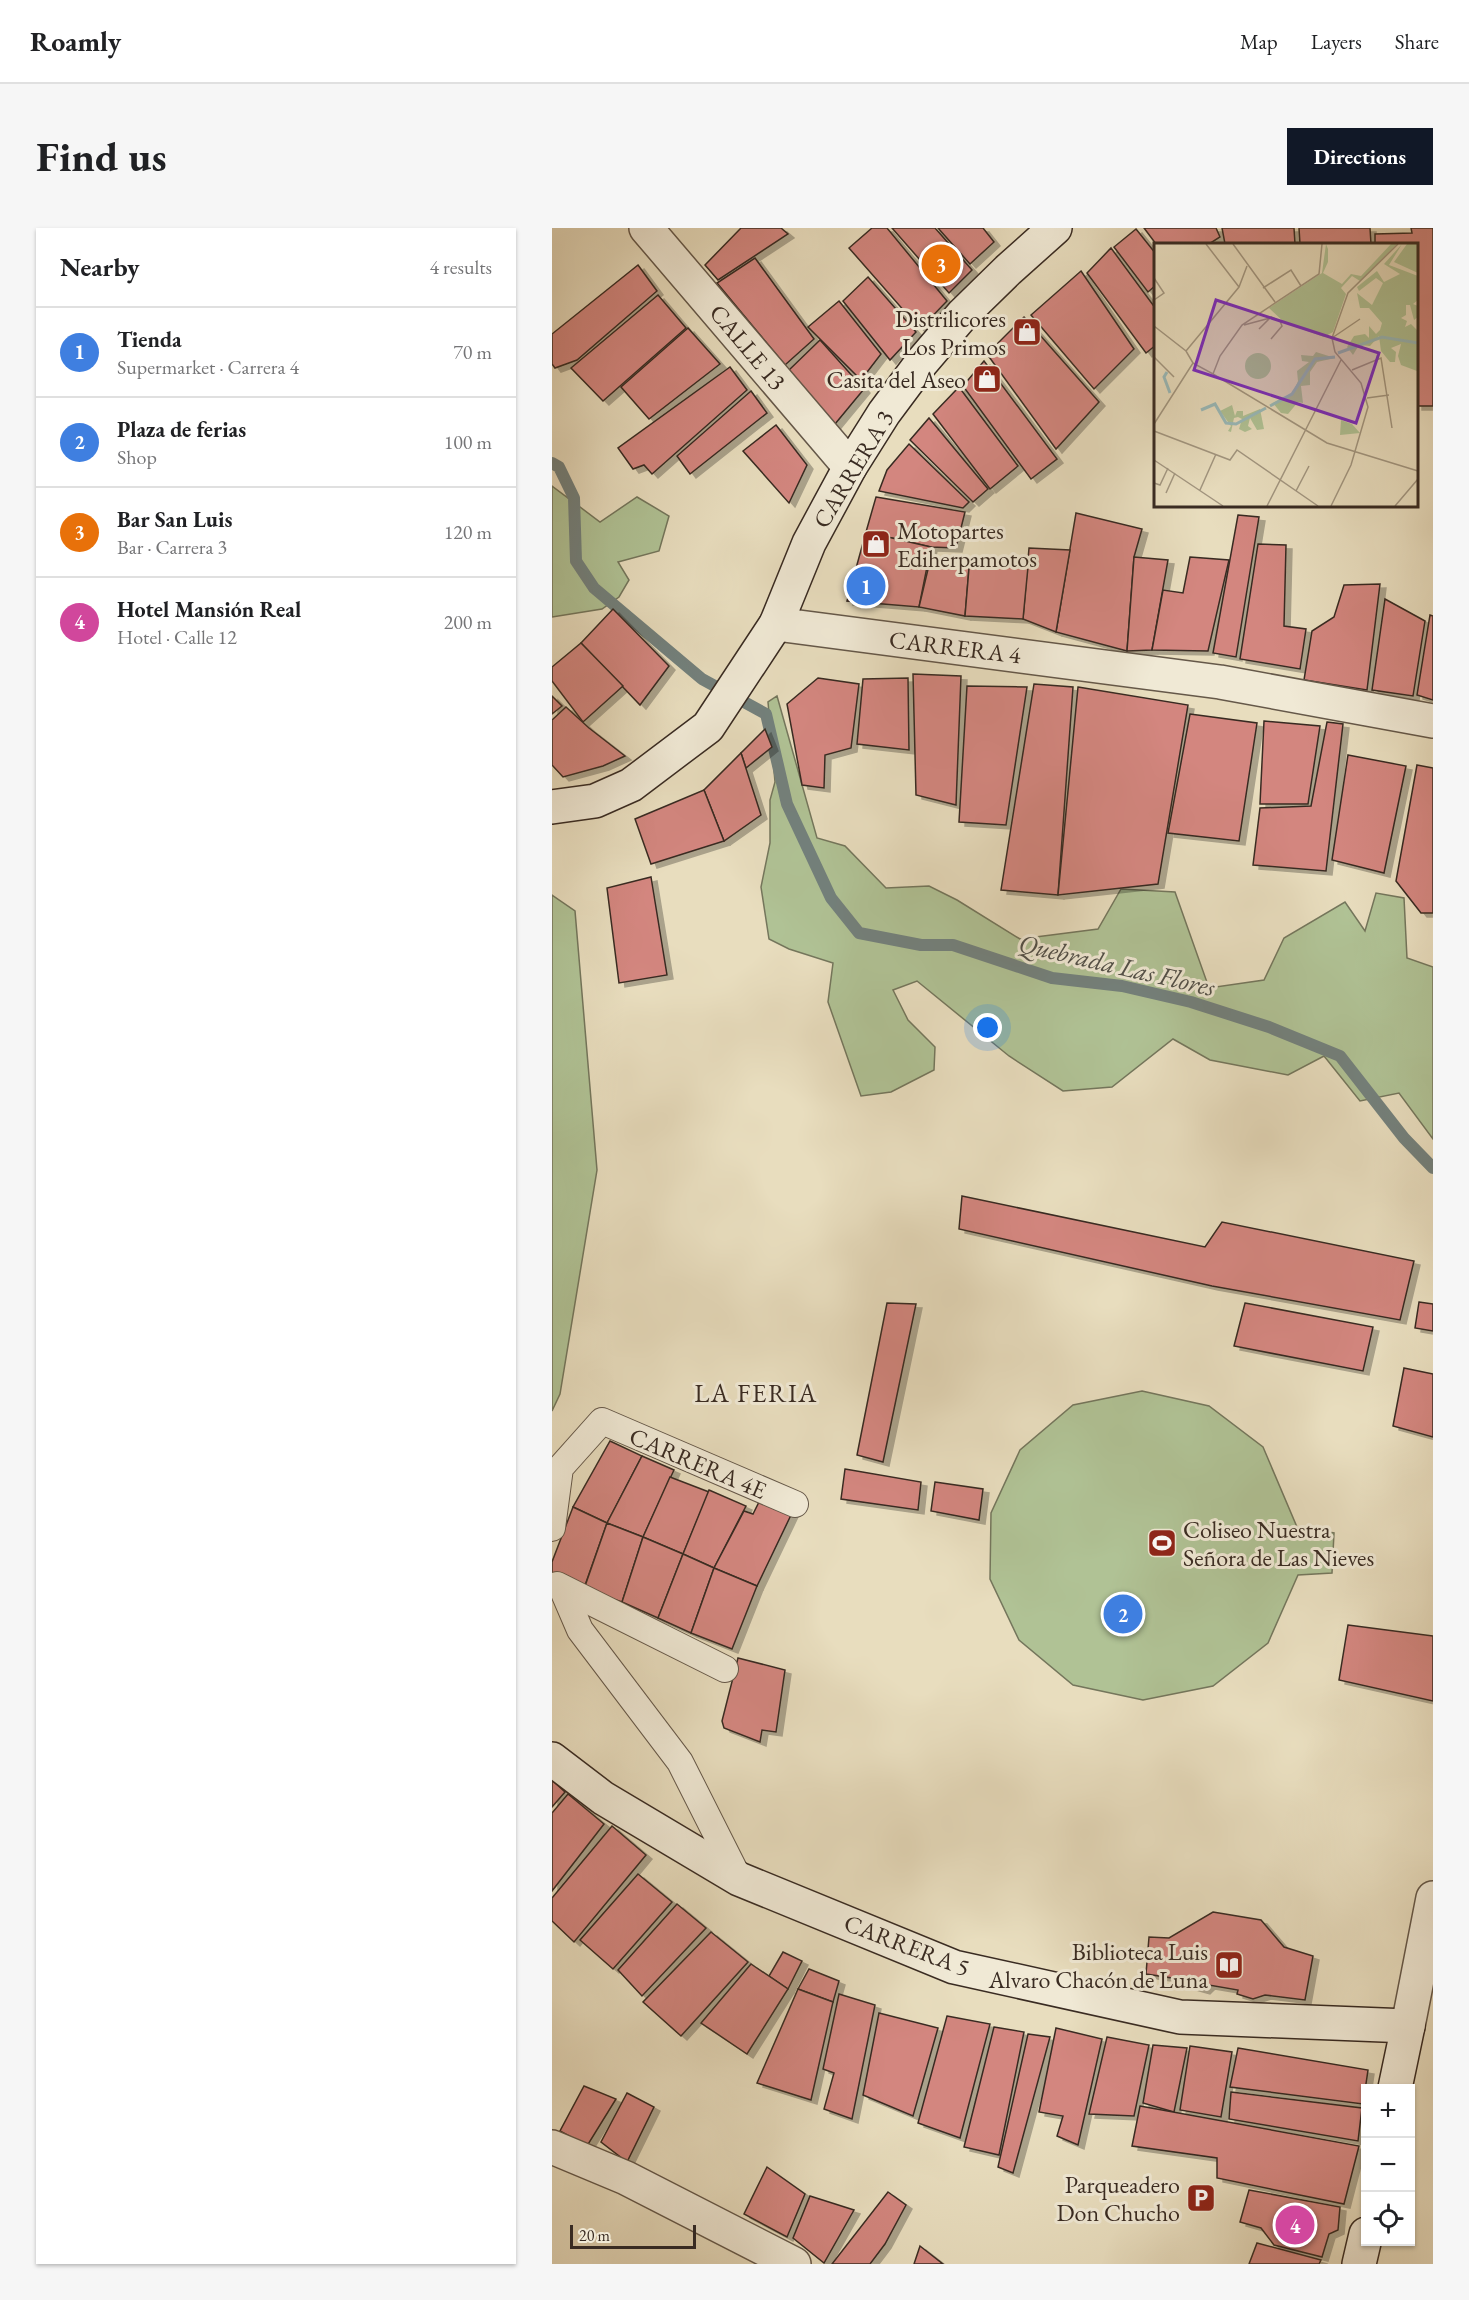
<!DOCTYPE html>
<meta charset="utf-8">
<style>
:root{--surface:#fff;--page:#f6f6f6;--text:#202124;--muted:#757577;--line:#e0e0e0;--accent:#111827}
body{margin:0;font-family:"EB Garamond",serif;background:var(--page);color:var(--text)}
.controls{position:absolute;right:18px;bottom:18px;display:grid;overflow:hidden;border-radius:0px;box-shadow:0 2px 4px #0004}
.controls button{width:54px;height:54px;display:grid;place-items:center;padding:0;border:0;border-bottom:2px solid var(--line);background:var(--surface);color:var(--text);font:30px sans-serif}
.scale{position:absolute;left:18px;bottom:15px;width:126px;box-sizing:border-box;padding-left:6px;border:3px solid #392b22;border-top:0;font-size:16px;line-height:21px;white-space:nowrap;color:#392b22;-webkit-text-stroke:4px #f0e9d5;paint-order:stroke}
.you{position:absolute;left:436px;top:800px;width:21px;height:21px;margin:-15px;border:4px solid #fff;border-radius:50%;background:#1a73e8;box-shadow:0 0 0 9px #1a73e833}
.badge{display:grid;place-items:center;width:39px;height:39px;border-radius:50%;background:var(--accent);color:#fff;font-size:20px;font-weight:700}
.pin{position:absolute;translate:-50% -50%;border:3px solid #fff;box-shadow:0 2px 6px #0006}
.list{margin:0;padding:0;list-style:none}
h2{display:flex;justify-content:space-between;align-items:center;height:78px;margin:0;padding:0 24px;font-size:26px}
h2 small{font-size:20px;font-weight:400;color:var(--muted)}
.list li{display:grid;grid-template-columns:39px 1fr auto;gap:18px;align-items:center;box-sizing:border-box;height:90px;padding:0 24px;border-top:2px solid var(--line)}
.list b{display:block;font-size:22px;white-space:nowrap}
.list p{margin:0;font-size:20px;white-space:nowrap;color:var(--muted)}
.list em{font-size:20px;font-style:normal;color:var(--muted)}
.icon{flex:none;width:33px;height:33px;fill:none;stroke:currentColor;stroke-width:2;stroke-linecap:round;stroke-linejoin:round}
.map{position:relative;flex:none;width:881px;height:2036px;overflow:hidden;border-radius:0px}
header{display:flex;align-items:center;gap:36px;box-sizing:border-box;height:84px;padding:0 30px;background:var(--surface);border-bottom:2px solid var(--line)}
header strong{font-size:28px}
nav{display:flex;gap:33px;margin-inline-start:auto;font-size:21px}
.intro{display:flex;align-items:center;justify-content:space-between;box-sizing:border-box;height:144px;padding:0 36px}
h1{margin:0;font-size:42px}
.button{padding:15px 27px;border-radius:0px;background:var(--accent);color:#fff;font-size:21px;font-weight:700}
main{display:flex;gap:36px;padding:0 36px}
aside{flex:1;background:var(--surface);border-radius:0px;box-shadow:0 2px 4px #0004}
.map>svg:first-child{display:block}
.green{fill:#b0c295;stroke:#74765c;stroke-width:1.5}
.lines{fill:none;stroke-linecap:round;stroke-linejoin:round}
.stream{stroke:#73817d;stroke-width:12}
.building{fill:#d3867f;stroke:#392b22;stroke-width:1.5;filter:url(#shadow)}
.lane-casing{stroke:#655849;stroke-width:28}
.street-casing{stroke:#655849;stroke-width:36}
.secondary-casing{stroke:#392b22;stroke-width:36}
.lane{stroke:#f0e9d5;stroke-width:26}
.street{stroke:#f0e9d5;stroke-width:33}
.secondary{stroke:#f0e9d5;stroke-width:33}
.labels{text-anchor:middle;dominant-baseline:central;stroke-width:6;stroke-linejoin:round;paint-order:stroke}
.poi-label{font-size:24px;fill:#392b22;stroke:#f0e9d5;text-anchor:end}
.street-label{font-size:24px;fill:#392b22;stroke:#f0e9d5}
.water-label{font-size:26px;font-style:italic;fill:#514f48;stroke:#f0e9d5}
.neighbourhood-label{font-size:26px;letter-spacing:1.5px;fill:#392b22;stroke:#f0e9d5}
.inset-river{fill:none;stroke:#99baba;stroke-width:3}
.inset-road{fill:none;stroke:#a29680;stroke-width:1.5}
.view{fill:#7b2cbf;fill-opacity:0.15;stroke:#7b2cbf;stroke-width:3}
.inset-edge{fill:none;stroke:#392b22;stroke-width:3}
</style>
<header>
<strong>Roamly</strong>
<nav><a>Map</a><a>Layers</a><a>Share</a></nav>
</header>
<div class="intro"><h1>Find us</h1><a class="button">Directions</a></div>
<main>
<aside>
<h2>Nearby<small>4 results</small></h2>
<ul class="list">
<li><span class="badge" style="background:#3f7fe0">1</span><div><b>Tienda</b><p>Supermarket · Carrera 4</p></div><em>70 m</em></li>
<li><span class="badge" style="background:#3f7fe0">2</span><div><b>Plaza de ferias</b><p>Shop</p></div><em>100 m</em></li>
<li><span class="badge" style="background:#e8710a">3</span><div><b>Bar San Luis</b><p>Bar · Carrera 3</p></div><em>120 m</em></li>
<li><span class="badge" style="background:#d1479c">4</span><div><b>Hotel Mansión Real</b><p>Hotel · Calle 12</p></div><em>200 m</em></li>
</ul>
</aside>
<div class="map">
<svg width="881" height="2036" viewBox="0 0 881 2036">
<defs>
<filter id="shadow"><feDropShadow dx="6" dy="4" stdDeviation="0" flood-color="#0004"/></filter>
</defs>
<rect width="100%" height="100%" fill="#e8ddbe"/>
<filter id="stains"><feTurbulence type="fractalNoise" baseFrequency=".00333" numOctaves="4"/><feColorMatrix values="0 0 0 0 .2 0 0 0 0 .09 0 0 0 0 .02 0 0 0 .5 -.17"/></filter>
<radialGradient id="worn" r=".72"><stop offset=".6" stop-color="#630" stop-opacity="0"/><stop offset="1" stop-color="#630" stop-opacity=".3"/></radialGradient>
<g class="green">
<path d="M0,258L48,294L85,269L117,288L107,323L66,334L77,352L67,369L50,381L0,389Z"/>
<path d="M225,468L265,610L293,618L334,660L377,658L405,672L468,711L546,701L569,661L623,664L657,760L712,752L732,710L793,674L813,703L824,665L852,670L855,730L881,739V911L847,865L808,873L772,828L736,847L658,832L621,811L560,859L511,863L457,828L365,753L341,762L356,792L383,819L382,842L339,864L309,868L276,774L281,735L237,721L217,711L209,659L218,615V572L223,554L216,474Z"/>
<path d="M0,667L23,683L45,942L8,1166L0,1183Z"/>
<path d="M590,1163L657,1178L711,1219L745,1299L782,1305L780,1345L746,1347L716,1415L661,1458L591,1472L521,1457L467,1412L438,1351L439,1285L468,1222L521,1177Z"/>
</g>
<g class="lines">
<path class="stream" d="M0,235L7,239L22,270L24,333L42,360L150,451L214,486L235,576L279,670L307,705L369,717H401L500,750L570,758L639,774L717,799L788,828L852,910L881,940"/>
</g>
<g class="building">
<path d="M189,0H229L236,6L166,52L153,37Z"/>
<path d="M320,0H335L395,73L368,101L297,20Z"/>
<path d="M340,0H383L420,42L397,65Z"/>
<path d="M386,0H431L442,14L418,36Z"/>
<path d="M592,0H664L668,9L657,16H604Z"/>
<path d="M670,0H742L743,16H673Z"/>
<path d="M747,0H818L819,16H748Z"/>
<path d="M859,0H881V178H864V16H823V6L860,5Z"/>
<path d="M584,1L604,26V57L596,64L562,19Z"/>
<path d="M559,20L604,81V117L594,125L535,45Z"/>
<path d="M203,30L262,111L233,137L165,55Z"/>
<path d="M86,37L105,63L25,132L3,140L0,136V106Z"/>
<path d="M529,43L582,121L542,161L479,87Z"/>
<path d="M316,49L364,104L338,132L291,73Z"/>
<path d="M106,67L134,100L51,173L19,140Z"/>
<path d="M287,73L329,126L309,152L256,99Z"/>
<path d="M472,89L547,174L504,221L435,126Z"/>
<path d="M136,100L168,136L97,191L69,159Z"/>
<path d="M268,112L312,161L283,196L236,143Z"/>
<path d="M432,133L505,231L479,251L411,158Z"/>
<path d="M178,139L195,162L100,246L92,237L81,241L66,220Z"/>
<path d="M407,159L466,238L438,261L381,186Z"/>
<path d="M199,163L215,185L138,246L125,228Z"/>
<path d="M377,190L436,261L421,274L358,212Z"/>
<path d="M224,197L255,237L237,275L191,223Z"/>
<path d="M357,216L417,274L411,280L327,263L335,242Z"/>
<path d="M324,269L413,284L404,320L379,319L314,304Z"/>
<path d="M524,285L590,301L582,329L575,423L504,404Z"/>
<path d="M686,287L707,289L684,429L661,425Z"/>
<path d="M314,304L379,319L367,379L295,373Z"/>
<path d="M706,316L734,317L732,398L754,401L748,441L688,431Z"/>
<path d="M477,320L518,322L504,404L471,391Z"/>
<path d="M582,329L616,332L600,422L575,423Z"/>
<path d="M638,329L677,332L656,423L600,422L611,362L631,365Z"/>
<path d="M377,337L417,340L413,388L367,379Z"/>
<path d="M476,339L471,391L413,388L417,340Z"/>
<path d="M828,356L815,462L752,452L760,403L782,389L792,357Z"/>
<path d="M833,371L873,393L861,468L820,462Z"/>
<path d="M61,381L117,438L88,477L29,415Z"/>
<path d="M878,387L881,388V472L865,467Z"/>
<path d="M29,415L71,458L31,494L0,453V439Z"/>
<path d="M361,446L409,448L404,577L364,567Z"/>
<path d="M266,450L307,456L299,520L273,527L272,560L250,557L235,476Z"/>
<path d="M356,450L357,522L305,516L311,451Z"/>
<path d="M482,456L521,459L506,667L449,662Z"/>
<path d="M415,458L475,459L454,597L407,594Z"/>
<path d="M526,459L636,477L606,656L506,667Z"/>
<path d="M0,468L10,478L0,486Z"/>
<path d="M14,479L37,500L73,528L51,538L11,549L0,537V492Z"/>
<path d="M638,486L705,495L687,613L616,605Z"/>
<path d="M712,493L768,498L756,576H708Z"/>
<path d="M775,494L791,496L774,643L701,637L708,580L759,578Z"/>
<path d="M213,501L220,519L194,540L189,525Z"/>
<path d="M189,525L209,587L172,613L152,562Z"/>
<path d="M796,527L854,538L832,645L780,632Z"/>
<path d="M865,537L881,540V685H869L844,653Z"/>
<path d="M152,562L172,613L99,636L83,591Z"/>
<path d="M99,649L115,747L67,755L55,660Z"/>
<path d="M410,968L653,1019L670,994L862,1033L848,1092L660,1058L407,1001Z"/>
<path d="M867,1074L881,1076V1103L863,1100Z"/>
<path d="M335,1075L364,1076L331,1234L305,1227Z"/>
<path d="M693,1075L821,1099L811,1143L682,1118Z"/>
<path d="M852,1140L881,1146V1209L841,1198Z"/>
<path d="M58,1213L90,1228L55,1295L21,1279Z"/>
<path d="M90,1228L122,1242L91,1309L55,1295Z"/>
<path d="M293,1241L369,1254L366,1282L289,1271Z"/>
<path d="M118,1249L157,1264L131,1326L91,1309Z"/>
<path d="M383,1254L431,1261L427,1292L379,1283Z"/>
<path d="M157,1262L194,1278L162,1340L131,1326Z"/>
<path d="M208,1272L240,1285L205,1358L162,1340L192,1283L201,1286Z"/>
<path d="M21,1279L55,1295L31,1363L0,1349V1334Z"/>
<path d="M55,1295L91,1309L70,1374L32,1361Z"/>
<path d="M91,1309L131,1326L106,1390L70,1374Z"/>
<path d="M131,1326L162,1340L139,1405L106,1390Z"/>
<path d="M162,1340L205,1358L180,1421L139,1405Z"/>
<path d="M796,1397L881,1408V1473L787,1452Z"/>
<path d="M186,1430L233,1442L224,1504L210,1502L208,1514L172,1500L170,1493Z"/>
<path d="M0,1552L13,1564L0,1579Z"/>
<path d="M16,1566L52,1596L0,1663V1585Z"/>
<path d="M60,1598L94,1627L22,1714L0,1693V1670Z"/>
<path d="M86,1646L120,1674L61,1741L28,1712Z"/>
<path d="M125,1676L154,1700L90,1768L66,1742Z"/>
<path d="M661,1684L709,1692L732,1719L761,1728L753,1772L713,1767L701,1771L685,1766L686,1762L657,1757L652,1762L634,1757L633,1752L594,1746L597,1709L617,1710Z"/>
<path d="M159,1704L196,1734L129,1808L91,1774Z"/>
<path d="M231,1724L250,1733L236,1761L217,1748Z"/>
<path d="M199,1736L236,1761L195,1826L149,1795Z"/>
<path d="M257,1741L287,1753L281,1774L246,1761Z"/>
<path d="M246,1761L281,1774L259,1872L205,1855Z"/>
<path d="M287,1766L323,1777L300,1891L272,1881L282,1845L271,1841Z"/>
<path d="M327,1785L386,1800L361,1888L311,1867Z"/>
<path d="M395,1788L438,1796L408,1910L366,1895Z"/>
<path d="M442,1799L472,1804L447,1927L412,1919Z"/>
<path d="M504,1800L550,1811L526,1917L505,1908L511,1888L487,1884Z"/>
<path d="M476,1806L498,1809L461,1945L446,1939Z"/>
<path d="M555,1809L597,1817L582,1888L537,1886Z"/>
<path d="M601,1817L635,1820L622,1884L591,1875Z"/>
<path d="M638,1818L680,1824L669,1889L628,1882Z"/>
<path d="M686,1820L816,1842L811,1876L678,1859Z"/>
<path d="M32,1858L64,1871L35,1918L8,1903Z"/>
<path d="M679,1864L810,1880L806,1913L677,1891Z"/>
<path d="M75,1865L102,1879L75,1934L49,1914Z"/>
<path d="M588,1878L807,1918L792,1976L665,1950V1930L580,1918Z"/>
<path d="M215,1939L253,1966L235,2009L192,1986Z"/>
<path d="M697,1962L788,1979L786,2002L777,2006L770,2029L722,2017L709,2000L688,1994Z"/>
<path d="M336,1964L354,1977L333,2016L318,2036H280Z"/>
<path d="M258,1968L302,1982L272,2035L241,2010Z"/>
<path d="M705,2015L769,2032L767,2036H697Z"/>
<path d="M368,2018L391,2036H362Z"/>
</g>
<g class="lines">
<g class="lane-casing">
<g id="lane">
<path d="M0,1300L8,1240L50,1193L243,1276"/>
<path d="M5,1357L173,1441"/>
<path d="M10,1360L28,1402L128,1534L187,1651"/>
</g>
</g>
<g class="street-casing">
<g id="street">
<path d="M94,0L298,239"/>
<path d="M224,396L668,454L881,493"/>
<path d="M856,1798L881,1670"/>
<path d="M0,1919L74,1950L242,2036"/>
</g>
</g>
<g class="secondary-casing">
<g id="secondary">
<path d="M0,579L43,573L79,557L156,499L224,396L257,315L298,239L332,185L370,134L411,86L456,42L503,0"/>
<path d="M0,1531L51,1570L187,1651L402,1739L628,1789L856,1798L843,1860"/>
<path d="M807,2036L814,2006"/>
</g>
</g>
<use href="#lane" class="lane"/>
<use href="#street" class="street"/>
<use href="#secondary" class="secondary"/>
</g>
<defs>
<g id="shop-square" transform="scale(1.5)"><rect x="-9" y="-9" width="18" height="18" rx="4" fill="#8f2418" stroke="#f0e9d5"/><path d="M-5-2.5h2.3a2.7 3.5 0 0 1 5.4 0H5L5.5 6h-11ZM-1.5-2.5h3a1.5 2.3 0 0 0-3 0Z" fill="#fff"/></g>
<g id="stadium-square" transform="scale(1.5)"><rect x="-9" y="-9" width="18" height="18" rx="4" fill="#8f2418" stroke="#f0e9d5"/><path d="M0-5a6.5 5 0 1 0 0 10a6.5 5 0 1 0 0-10ZM-3.5-1.8h7v3.6h-7Z" fill="#fff"/></g>
<g id="library-square" transform="scale(1.5)"><rect x="-9" y="-9" width="18" height="18" rx="4" fill="#8f2418" stroke="#f0e9d5"/><path d="M-6-4Q-3-5.5-.7-3.5V5Q-3 3-6 4ZM6-4Q3-5.5 .7-3.5V5Q3 3 6 4Z" fill="#fff"/></g>
<g id="parking-square" transform="scale(1.5)"><rect x="-9" y="-9" width="18" height="18" rx="4" fill="#8f2418" stroke="#f0e9d5"/><path d="M-3.5-5.5H1a3.5 3.5 0 0 1 0 7H-1V5.5H-3.5ZM-1-3.4V-.6H.8a1.4 1.4 0 0 0 0-2.8Z" fill="#fff"/></g>
</defs>
<g fill-rule="evenodd">
<use href="#shop-square" x="475" y="104"/>
<use href="#shop-square" x="435" y="151"/>
<use href="#shop-square" x="324" y="316"/>
<use href="#stadium-square" x="610" y="1315"/>
<use href="#library-square" x="677" y="1737"/>
<use href="#parking-square" x="649" y="1970"/>
</g>
<g class="labels">
<g class="poi-label">
<text x="454" y="90">Distrilicores<tspan x="454" dy="28">Los Primos</tspan></text>
<text x="414" y="151">Casita del Aseo</text>
<text x="345" y="302" text-anchor="start">Motopartes<tspan x="345" dy="28">Ediherpamotos</tspan></text>
<text x="631" y="1301" text-anchor="start">Coliseo Nuestra<tspan x="631" dy="28">Señora de Las Nieves</tspan></text>
<text x="656" y="1723">Biblioteca Luis<tspan x="656" dy="28">Alvaro Chacón de Luna</tspan></text>
<text x="628" y="1956">Parqueadero<tspan x="628" dy="28">Don Chucho</tspan></text>
</g>
<g class="street-label">
<text transform="translate(196 119) rotate(50)">CALLE 13</text>
<text transform="translate(301 241) rotate(-59)">CARRERA 3</text>
<text transform="translate(403 419) rotate(7)">CARRERA 4</text>
<text transform="translate(146 1235) rotate(23)">CARRERA 4E</text>
<text transform="translate(355 1717) rotate(21)">CARRERA 5</text>
</g>
<g class="water-label">
<text transform="translate(565 737) rotate(13)">Quebrada Las Flores</text>
</g>
<g class="neighbourhood-label">
<text x="204" y="1165">LA FERIA</text>
</g>
</g>
<g transform="translate(602 15)">
<rect width="264" height="264" fill="#e8ddbe"/>
<path d="M172,1L174,6V19L169,30L188,41L197,31L207,33L237,1H243L206,38L198,33L187,45L192,51L179,89L170,94L131,80L115,65L168,30ZM248,1L235,22L264,33V57L259,61L264,63V74L260,77L256,62H252V72L247,75L253,78L251,84L257,81L264,88L263,128L247,122L244,113L247,101L237,105L242,109L241,119H236L227,108L225,93L216,103L205,102L199,112L193,104L200,93L211,91L215,95V83L222,91L226,87L228,80L215,65H206L203,50L218,62L229,40L222,35L205,48L203,44L223,28L230,39L246,31L230,21ZM253,1H264V30L240,19ZM162,109L181,115L163,119L156,129V142L147,143L149,160L144,159L134,171L127,170L119,160L139,150L144,138L143,128L155,119L148,118L147,112L159,113ZM91 123a13 13 0 1 1 26 0a13 13 0 1 1-26 0ZM78,162L81,173L83,168H89V173L106,166L110,186L103,187L96,175L94,183L98,186L91,189L85,186L88,176L84,174L80,175L77,189L74,188L77,183L66,168ZM187,177L198,181L206,190L186,192Z" fill="#b0c295"/>
<path class="inset-river" d="M184,110L228,94L264,100M13,129L10,134L16,150M116,163L138,151L161,116L181,114M47,167L61,161L72,180L82,181L112,165"/>
<path class="inset-road" d="M52,1L85,44M79,1L121,59M0,35L10,50L0,57M109,45L137,27L147,43M90,82L116,75M0,83L32,108L39,120M105,86L117,74L126,78L128,83L117,96M178,95L206,76M32,108L85,44L93,23M0,114L20,134M198,127L227,115L238,185M59,131L173,200L264,228M213,155L235,152M0,181L39,120L59,131L66,113L88,82L165,31L168,1M0,188L76,217L83,207L164,263M0,217L69,263M0,240L6,242L14,225M46,247L62,211M142,248L155,223M12,250L21,230M113,263L187,117M177,263L197,222L214,164L207,140L181,109L178,95L194,50L244,1M241,263L264,236"/>
<path class="view" d="M62,57L225,110L202,180L40,127Z"/>
<rect width="264" height="264" class="inset-edge"/>
</g>
<rect width="100%" height="100%" filter="url(#stains)"/>
<rect width="100%" height="100%" fill="url(#worn)"/>
</svg>
<div class="controls">
<button>+</button>
<button>−</button>
<button><svg class="icon" aria-label="locate" viewBox="0 0 24 24"><circle cx="12" cy="12" r="6"/><path d="M12 2v4M12 18v4M2 12h4M18 12h4"/></svg></button>
</div>
<div class="scale">20 m</div>
<div class="you"></div>
<div class="pin badge" style="left:314px;top:358px;background:#3f7fe0">1</div>
<div class="pin badge" style="left:571px;top:1386px;background:#3f7fe0">2</div>
<div class="pin badge" style="left:389px;top:36px;background:#e8710a">3</div>
<div class="pin badge" style="left:743px;top:1997px;background:#d1479c">4</div>
</div>
</main>
